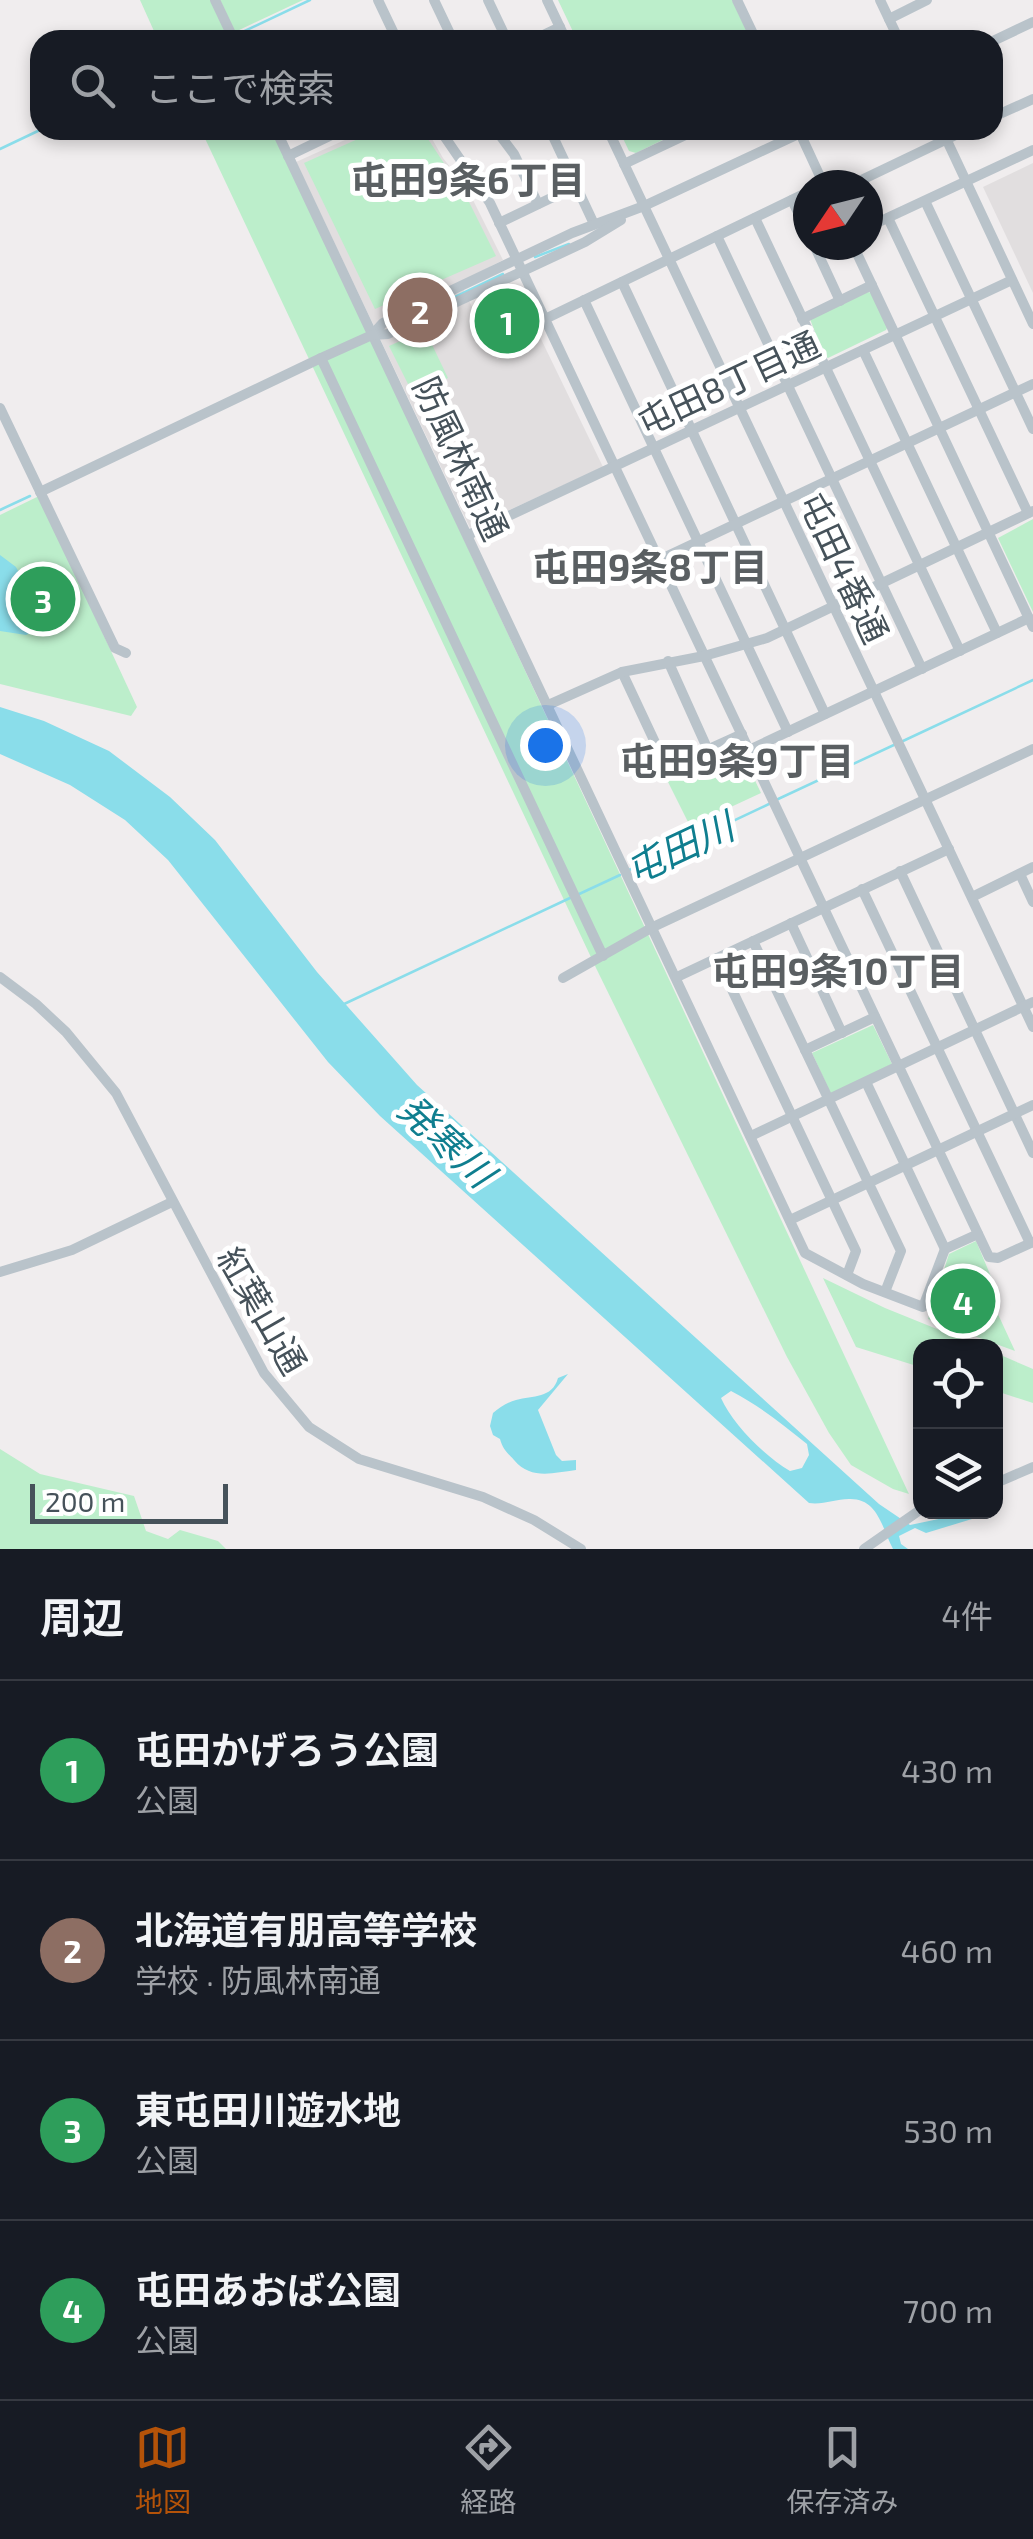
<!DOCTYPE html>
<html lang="ja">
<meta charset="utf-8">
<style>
:root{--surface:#171b24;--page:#242831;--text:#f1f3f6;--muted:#9ea1a6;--line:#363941;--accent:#b45309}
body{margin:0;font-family:"Exo 2","Noto Sans JP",sans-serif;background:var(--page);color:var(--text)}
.controls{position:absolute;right:30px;bottom:30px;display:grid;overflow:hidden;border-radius:20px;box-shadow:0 5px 15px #0003}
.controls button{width:90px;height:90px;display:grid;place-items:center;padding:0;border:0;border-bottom:2px solid var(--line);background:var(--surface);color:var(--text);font:50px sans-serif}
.compass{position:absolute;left:793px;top:170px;width:90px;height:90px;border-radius:50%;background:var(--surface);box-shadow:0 5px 15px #0003;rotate:235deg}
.scale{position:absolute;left:30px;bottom:25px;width:198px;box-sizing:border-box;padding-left:10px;border:5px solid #46525a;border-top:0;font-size:28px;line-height:35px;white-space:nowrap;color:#46525a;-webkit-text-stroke:8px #fff;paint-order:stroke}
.you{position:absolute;left:545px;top:745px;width:35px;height:35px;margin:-25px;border:8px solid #fff;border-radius:50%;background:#1a73e8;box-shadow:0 0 0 15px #1a73e833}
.badge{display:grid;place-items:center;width:65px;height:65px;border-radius:50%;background:var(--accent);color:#fff;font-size:32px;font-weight:700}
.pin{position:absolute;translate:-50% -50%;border:5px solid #fff;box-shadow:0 2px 10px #0006}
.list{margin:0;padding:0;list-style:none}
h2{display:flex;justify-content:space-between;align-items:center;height:130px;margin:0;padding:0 40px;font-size:42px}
h2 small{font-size:32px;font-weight:400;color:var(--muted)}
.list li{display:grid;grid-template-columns:65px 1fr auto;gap:30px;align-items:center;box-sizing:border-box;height:180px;padding:0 40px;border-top:2px solid var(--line)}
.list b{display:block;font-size:38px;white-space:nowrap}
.list p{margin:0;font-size:32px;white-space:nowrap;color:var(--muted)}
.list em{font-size:32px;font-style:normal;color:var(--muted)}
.icon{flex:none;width:55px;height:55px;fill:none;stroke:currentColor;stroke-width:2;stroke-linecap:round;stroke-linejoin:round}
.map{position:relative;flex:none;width:1033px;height:1549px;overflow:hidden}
.search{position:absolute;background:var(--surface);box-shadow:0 5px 15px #0003;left:30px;right:30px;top:30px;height:110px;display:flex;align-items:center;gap:25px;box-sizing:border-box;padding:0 35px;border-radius:30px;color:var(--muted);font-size:38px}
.sheet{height:850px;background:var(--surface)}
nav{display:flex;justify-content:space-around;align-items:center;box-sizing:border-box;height:140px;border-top:2px solid var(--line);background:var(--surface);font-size:28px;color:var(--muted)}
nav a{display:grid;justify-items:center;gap:5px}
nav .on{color:var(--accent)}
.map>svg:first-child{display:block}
.education{fill:#e1dedf}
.green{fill:#bceecb}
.water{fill:#8addea;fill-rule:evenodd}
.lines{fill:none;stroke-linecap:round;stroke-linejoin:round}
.stream{stroke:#8addea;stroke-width:2.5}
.minor{stroke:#b9c3ca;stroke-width:10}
.labels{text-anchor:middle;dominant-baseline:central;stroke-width:10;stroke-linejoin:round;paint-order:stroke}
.street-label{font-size:35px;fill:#46525a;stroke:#fff}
.neighbourhood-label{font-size:38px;font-weight:bold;fill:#5a5f62;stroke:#fff}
.water-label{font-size:38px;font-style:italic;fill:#0f7e8f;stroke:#fff}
</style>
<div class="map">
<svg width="1033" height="1549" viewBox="0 0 1033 1549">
<rect width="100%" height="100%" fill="#f0edee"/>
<g class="education">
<path d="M367,130H427L443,158L468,190L503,260L460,282L497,359L541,339L603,467L470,528L296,162Z"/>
<path d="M1033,163V293L983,187Z"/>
</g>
<g class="green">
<path d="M140,0H211L230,40H158Z"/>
<path d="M220,0H303L235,32Z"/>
<path d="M558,0H732L751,40H577Z"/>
<path d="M201,130H273L909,1494L893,1489L851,1465L829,1433L787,1357L597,970Z"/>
<path d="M378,130H422L467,198L496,256L375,309L304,163Z"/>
<path d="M619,130H683L636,153L629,151Z"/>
<path d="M515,286L539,336L499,355L475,305Z"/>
<path d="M868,292L872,293L888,326L886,330L828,358L824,356L810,319Z"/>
<path d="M425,330L448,378L413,394L389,346Z"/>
<path d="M39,496L137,707L131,716L0,684V515Z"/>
<path d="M1033,519V612L998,538Z"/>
<path d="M736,741L761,793L690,826L665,776Z"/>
<path d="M873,1025L892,1064L831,1094L812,1053Z"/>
<path d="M976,1241L992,1279L984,1284L1015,1351L928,1319L949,1254Z"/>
<path d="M823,1278L885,1308L979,1346H920V1367L856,1347Z"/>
<path d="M996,1353L1033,1369V1403L996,1391Z"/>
<path d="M0,1449L40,1474L134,1496L146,1531L168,1539L180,1530L218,1541L226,1549H0Z"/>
</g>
<g class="water">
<path d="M0,555L16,567L38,609L34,631L26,635L0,631Z"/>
<path d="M0,707L44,721L109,751L170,797L215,840L317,972L417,1085L879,1504L910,1525L972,1512H995L926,1533L915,1528L899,1536L901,1544L908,1549H893C882,1528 878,1498 849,1499C835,1499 823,1505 809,1503L380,1116L328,1062L168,860L125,820L70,785L0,754ZM731,1391C760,1406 782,1424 807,1444L809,1455L802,1468L790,1471C764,1456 732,1423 721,1398Z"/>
<path d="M568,1374L538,1410L556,1455L562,1461L576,1460V1470C552,1473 531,1480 514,1460C507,1452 503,1450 500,1439L493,1435L490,1426L493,1413C499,1408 508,1402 516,1400C533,1395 552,1399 558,1378Z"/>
</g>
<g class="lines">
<g class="stream">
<path d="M234,36L310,0"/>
<path d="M0,149L40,130"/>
<path d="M535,257L569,244"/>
<path d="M455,297L503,274"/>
<path d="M0,510L30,496"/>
<path d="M903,741L1033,680"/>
<path d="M776,800L896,744"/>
<path d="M627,871L769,804"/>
<path d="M577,895L620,875"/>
<path d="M342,1005L570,898"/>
</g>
<g class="minor">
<path d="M215,0L234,40"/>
<path d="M378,0L397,40"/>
<path d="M434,0L453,40"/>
<path d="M488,0L507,40"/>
<path d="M547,0L566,40"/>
<path d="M737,0L756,40"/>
<path d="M880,0L899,40"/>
<path d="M889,19L927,0"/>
<path d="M533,40L560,27"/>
<path d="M993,41L1033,22"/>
<path d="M993,117L1033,99"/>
<path d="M276,130L805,1253L863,1284L923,1307L945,1249L978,1234"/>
<path d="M440,130L490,203L989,1257L998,1258L1033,1242"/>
<path d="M496,130L514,154L538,204"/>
<path d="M550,130L594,224"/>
<path d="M608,130L1033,1027"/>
<path d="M942,130L1033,324"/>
<path d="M799,131L824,185"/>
<path d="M288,156L342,130"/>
<path d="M624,164L696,130"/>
<path d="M851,185L966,130"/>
<path d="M792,200L808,233"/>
<path d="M925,201L1033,429"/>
<path d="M755,218L960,651"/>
<path d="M888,218L1028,513"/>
<path d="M499,223L576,186"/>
<path d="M868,227L1033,150"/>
<path d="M717,236L922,669"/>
<path d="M814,245L840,301"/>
<path d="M853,245L1033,627"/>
<path d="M622,282L825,714"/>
<path d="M584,300L788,732"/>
<path d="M545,319L808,192"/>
<path d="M802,319L872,285"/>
<path d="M372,335L383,323L572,233L644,206L807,130"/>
<path d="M863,350L997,633"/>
<path d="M321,358L372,335L388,334L585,242L621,220"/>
<path d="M0,408L115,648L126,653"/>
<path d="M40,492L321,358L603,956"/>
<path d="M468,535L1012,280"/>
<path d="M659,560L1033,384"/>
<path d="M668,661L708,750"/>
<path d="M622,672L667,768L742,734"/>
<path d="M548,705L622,672L704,656L767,638L1033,511"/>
<path d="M749,750L1029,618"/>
<path d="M900,871L1033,1153"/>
<path d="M1020,874L1033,902"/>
<path d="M862,889L1030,1243"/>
<path d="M972,897L1033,867"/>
<path d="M791,923L842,1033"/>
<path d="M753,941L901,1251L885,1292"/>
<path d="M717,958L856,1251L847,1275"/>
<path d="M0,977L36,1004L66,1032L116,1093L264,1373L309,1427L359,1459L483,1497L534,1520L581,1549"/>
<path d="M677,977L949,849"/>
<path d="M563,978L653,927L1033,749"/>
<path d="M805,1050L875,1017"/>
<path d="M866,1082L945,1249"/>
<path d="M751,1136L1033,1002"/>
<path d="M790,1220L1033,1105"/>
<path d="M0,1272L72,1250L172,1202"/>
<path d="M996,1483L1033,1467"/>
<path d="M864,1549L920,1510"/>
</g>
</g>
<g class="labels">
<g class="street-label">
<text transform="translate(728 382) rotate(-25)">屯田8丁目通</text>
<text transform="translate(462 458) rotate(65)">防風林南通</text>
<text transform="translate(845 567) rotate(65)">屯田4番通</text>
<text transform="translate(263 1310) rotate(60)">紅葉山通</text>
</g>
<g class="neighbourhood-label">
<text x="468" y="179">屯田9条6丁目</text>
<text x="650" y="566">屯田9条8丁目</text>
<text x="737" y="760">屯田9条9丁目</text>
<text x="838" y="970">屯田9条10丁目</text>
</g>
<g class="water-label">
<text transform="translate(679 847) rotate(-25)">屯田川</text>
<text transform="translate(447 1140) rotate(43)">発寒川</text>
</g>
</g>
</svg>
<div class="controls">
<button><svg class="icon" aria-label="locate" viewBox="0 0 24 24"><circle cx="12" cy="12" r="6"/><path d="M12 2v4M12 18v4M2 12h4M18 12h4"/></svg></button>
<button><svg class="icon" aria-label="layers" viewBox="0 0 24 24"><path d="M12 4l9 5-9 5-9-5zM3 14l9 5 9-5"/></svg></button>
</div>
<svg class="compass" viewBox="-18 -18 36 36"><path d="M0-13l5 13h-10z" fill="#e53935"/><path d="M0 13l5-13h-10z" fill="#9ea1a6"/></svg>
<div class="scale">200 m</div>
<div class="you"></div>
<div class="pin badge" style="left:507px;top:321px;background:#2e9e5b">1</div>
<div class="pin badge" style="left:420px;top:310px;background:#8d6e63">2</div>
<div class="pin badge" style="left:43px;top:599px;background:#2e9e5b">3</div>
<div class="pin badge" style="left:963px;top:1301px;background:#2e9e5b">4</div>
<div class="search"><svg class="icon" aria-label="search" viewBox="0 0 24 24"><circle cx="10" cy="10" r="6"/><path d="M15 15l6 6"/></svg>ここで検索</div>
</div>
<section class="sheet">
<h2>周辺<small>4件</small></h2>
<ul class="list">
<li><span class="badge" style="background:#2e9e5b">1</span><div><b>屯田かげろう公園</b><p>公園</p></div><em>430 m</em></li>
<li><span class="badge" style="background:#8d6e63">2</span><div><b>北海道有朋高等学校</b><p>学校 · 防風林南通</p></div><em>460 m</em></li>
<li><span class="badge" style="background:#2e9e5b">3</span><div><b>東屯田川遊水地</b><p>公園</p></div><em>530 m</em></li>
<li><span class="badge" style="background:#2e9e5b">4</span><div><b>屯田あおば公園</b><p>公園</p></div><em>700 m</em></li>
</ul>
</section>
<nav>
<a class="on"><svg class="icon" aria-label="map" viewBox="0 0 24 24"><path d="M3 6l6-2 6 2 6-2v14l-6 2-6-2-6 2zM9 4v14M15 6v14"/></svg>地図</a>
<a><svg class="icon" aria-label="directions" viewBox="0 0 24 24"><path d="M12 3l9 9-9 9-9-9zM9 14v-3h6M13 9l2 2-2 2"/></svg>経路</a>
<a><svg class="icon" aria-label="saved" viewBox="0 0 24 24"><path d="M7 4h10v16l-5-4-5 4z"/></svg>保存済み</a>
</nav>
